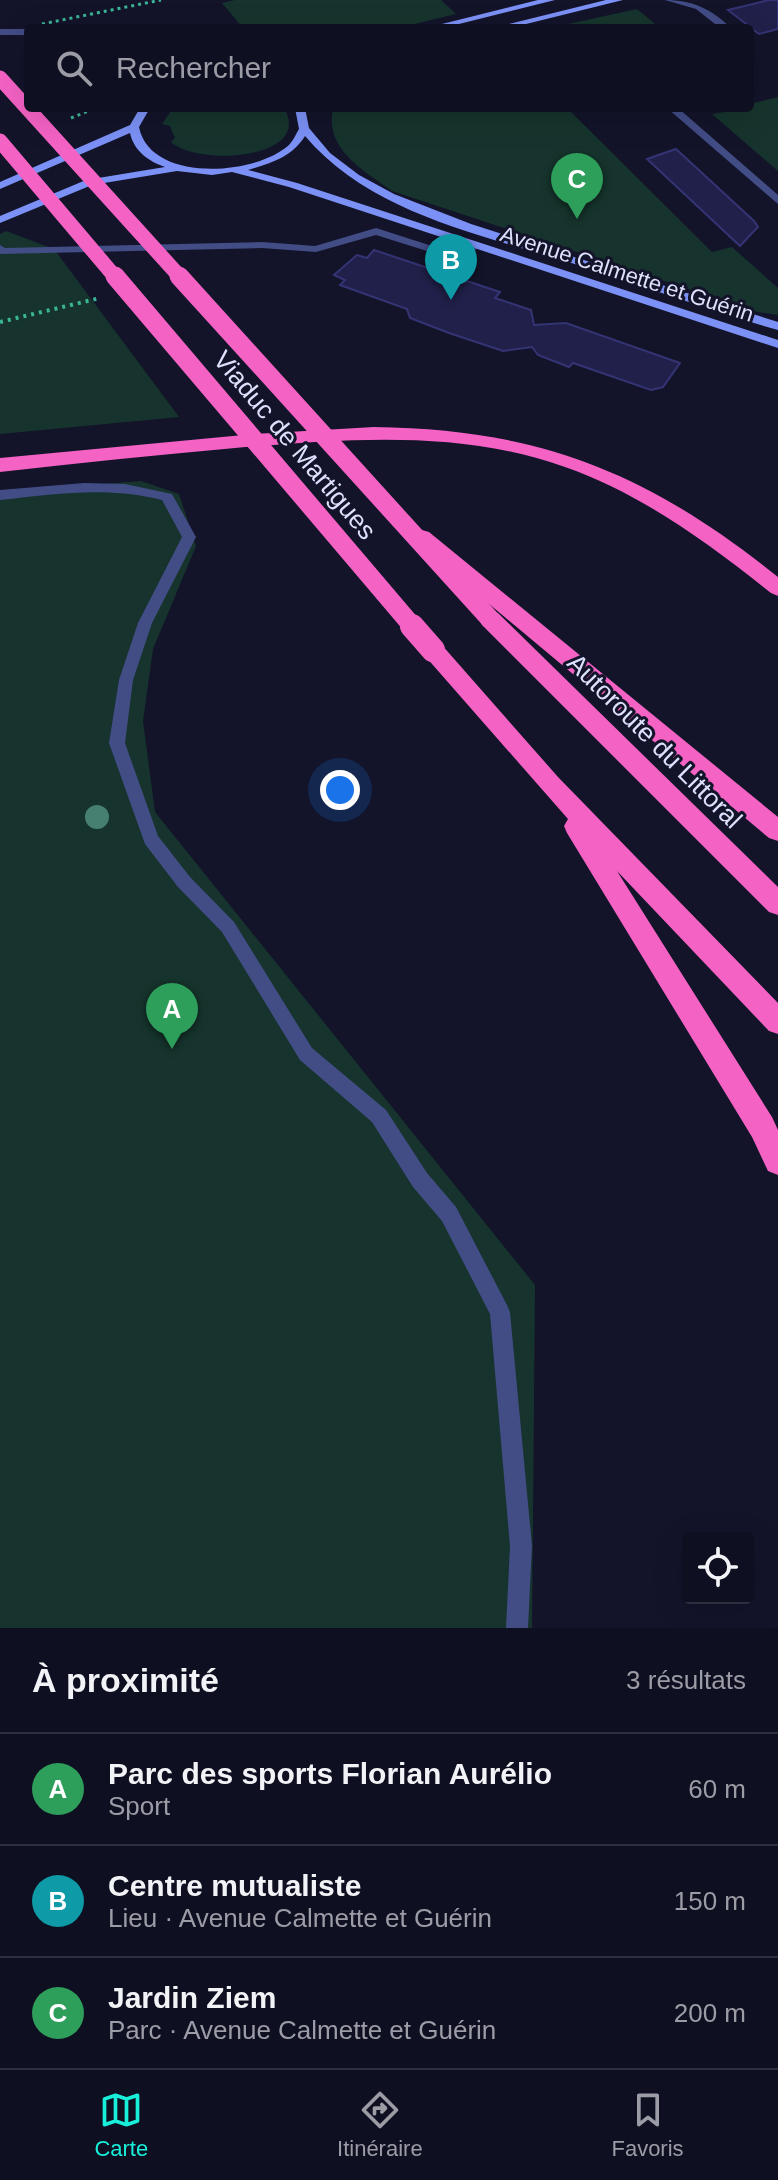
<!DOCTYPE html>
<html lang="fr">
<meta charset="utf-8">
<style>
:root{--surface:#0e0f20;--page:#1c1d2d;--text:#f1f3f6;--muted:#9b9ca5;--line:#2e2f3e;--accent:#18efda}
body{margin:0;font-family:Arial,sans-serif;background:var(--page);color:var(--text)}
.controls{position:absolute;right:24px;bottom:24px;display:grid;overflow:hidden;border-radius:8px;box-shadow:0 8px 32px #0002}
.controls button{width:72px;height:72px;display:grid;place-items:center;padding:0;border:0;border-bottom:2px solid var(--line);background:var(--surface);color:var(--text);font:40px sans-serif}
.you{position:absolute;left:340px;top:790px;width:28px;height:28px;margin:-20px;border:6px solid #fff;border-radius:50%;background:#1a73e8;box-shadow:0 0 0 12px #1a73e833}
.badge{display:grid;place-items:center;width:52px;height:52px;border-radius:50%;background:var(--accent);color:#fff;font-size:26px;font-weight:700}
.pin{position:absolute;translate:-50% -66px;filter:drop-shadow(0 2px 4px #0008)}
.pin::after{content:'';position:absolute;top:42px;width:28px;height:24px;background:inherit;clip-path:polygon(0 0,100% 0,50% 100%)}
.list{margin:0;padding:0;list-style:none}
h2{display:flex;justify-content:space-between;align-items:center;height:104px;margin:0;padding:0 32px;font-size:34px}
h2 small{font-size:26px;font-weight:400;color:var(--muted)}
.list li{display:grid;grid-template-columns:52px 1fr auto;gap:24px;align-items:center;box-sizing:border-box;height:112px;padding:0 32px;border-top:2px solid var(--line)}
.list b{display:block;font-size:30px;white-space:nowrap}
.list p{margin:0;font-size:26px;white-space:nowrap;color:var(--muted)}
.list em{font-size:26px;font-style:normal;color:var(--muted)}
.icon{flex:none;width:44px;height:44px;fill:none;stroke:currentColor;stroke-width:2;stroke-linecap:round;stroke-linejoin:round}
.map{position:relative;flex:none;width:778px;height:1628px;overflow:hidden}
.search{position:absolute;background:var(--surface);box-shadow:0 8px 32px #0002;left:24px;right:24px;top:24px;height:88px;display:flex;align-items:center;gap:20px;box-sizing:border-box;padding:0 28px;border-radius:8px;color:var(--muted);font-size:30px}
.sheet{height:440px;background:var(--surface)}
nav{display:flex;justify-content:space-around;align-items:center;box-sizing:border-box;height:112px;border-top:2px solid var(--line);background:var(--surface);font-size:22px;color:var(--muted)}
nav a{display:grid;justify-items:center;gap:4px}
nav .on{color:var(--accent)}
.map>svg:first-child{display:block}
.green{fill:#16342d}
.building{fill:#21204a;stroke:#343474;stroke-width:2}
.lines{fill:none;stroke-linecap:round;stroke-linejoin:round}
.path-far1{stroke:#3ab596;stroke-width:3;stroke-dasharray:3 4;stroke-linecap:butt}
.path{stroke:#3ab596;stroke-width:4;stroke-dasharray:3 5;stroke-linecap:butt}
.lane{fill:#424c85;fill-rule:evenodd}
.street{fill:#424c85;fill-rule:evenodd}
.secondary{fill:#7c91f6;fill-rule:evenodd}
.highway{fill:#f462c4;fill-rule:evenodd}
.highway-bridge-far2{stroke:#f462c4;stroke-width:15}
.highway-bridge-far1{stroke:#f462c4;stroke-width:19}
.highway-bridge{stroke:#f462c4;stroke-width:24}
.tree{fill:#458070}
.labels{text-anchor:middle;dominant-baseline:central;stroke-width:6;stroke-linejoin:round;paint-order:stroke}
.far-street-label{font-size:22px;fill:#dee1fd;stroke:#13142a}
.street-label{font-size:26px;fill:#dee1fd;stroke:#13142a}
</style>
<div class="map">
<svg width="778" height="1628" viewBox="0 0 778 1628">
<rect width="100%" height="100%" fill="#13142a"/>
<g class="green">
<path d="M235,0H441L456,14L398,28H243L222,3Z"/>
<path d="M637,9L660,28H550Z"/>
<path d="M778,97V171L712,114L750,108V104Z"/>
<path d="M173,108H284C314,159 199,167 171,142L175,138L170,126L162,124Z"/>
<path d="M333,108H567L712,252L732,247L778,288V315L758,312L392,191C363,170 324,149 333,108Z"/>
<path d="M6,231L54,249L179,417L0,434V234Z"/>
<path d="M141,481L179,494L196,546L153,649L143,721L155,812L535,1285L532,1628H0V492Z"/>
</g>
<g class="building">
<path d="M769,0H778V29L759,34L728,10Z"/>
<path d="M676,149L754,221L758,227L740,246L647,159Z"/>
<path d="M374,250L500,292L495,298L531,310L534,325L566,323L680,363L663,387L651,390L573,363L569,367L538,355L532,347L503,351L449,333L410,318L407,309L340,285L345,280L334,275L357,255L367,258Z"/>
</g>
<g class="lines">
<g class="path-far1">
<path d="M42,24L161,0"/>
<path d="M42,26L54,28"/>
<path d="M71,118L96,108"/>
</g>
<path class="path" d="M0,322L100,298"/>
<g class="lane">
<path d="M376,228L460,255L471,243L481,245L462,262L376,235L316,252L262,248L0,254V245L5,248L262,242L315,246Z"/>
<path d="M84,483L125,484L172,494L196,537L152,623L133,680L125,743L158,836L190,877L234,922L312,1048L386,1110L427,1173L456,1207L507,1305L510,1312L532,1546L528,1628H506L510,1546L490,1314L442,1221L413,1187L372,1122L300,1060L222,932L178,887L145,844L109,743L119,680L138,623L182,537L162,500C108,486 55,494 0,500V490Z"/>
</g>
<g class="street">
<path d="M665,0C693,0 711,9 731,28H720L696,9Z"/>
<rect x="0" y="29" width="28" height="6"/>
<path d="M667,108H678L778,195V204Z"/>
</g>
<g class="secondary">
<path d="M538,0H555L443,28H426Z"/>
<path d="M606,0H623L510,28H493Z"/>
<path d="M140,108H150L139,127C150,183 255,176 289,145C293,141 296,134 299,129L295,108H305L309,128L330,153L359,175L394,194L471,224L778,322V330C714,312 650,288 587,268C490,236 374,217 305,136C292,157 271,163 248,170L297,183L778,340V348L289,187L232,172L212,175L177,171L92,185L0,223V216L86,180L165,167C148,161 134,151 130,133L0,189V182L130,125Z"/>
</g>
<g class="highway">
<path d="M374,427C541,429 648,473 778,577V596L771,593C708,543 642,494 565,467C460,429 345,439 235,448C157,455 78,463 0,472V458L254,434Z"/>
<path d="M422,530L429,532L778,817V841L769,838L415,542L412,537L415,532Z"/>
<path d="M490,611L498,613L778,887V915L769,912L482,625L479,619L482,613Z"/>
<path d="M433,642L441,644L558,777L778,1003V1034L769,1031L617,871L772,1117L778,1130V1175L768,1171L752,1137L567,833L564,826L568,819L425,656L422,650L425,644Z"/>
</g>
<g class="highway-bridge-far2">
<path d="M0,78L181,278"/>
<path d="M0,141L116,278"/>
</g>
<g class="highway-bridge-far1">
<path d="M115,276L414,628"/>
<path d="M179,276L490,619"/>
</g>
<path class="highway-bridge" d="M412,626L433,650"/>
</g>
<circle class="tree" cx="97" cy="817" r="12"/>
<g class="labels">
<g class="far-street-label">
<text transform="translate(627 274) rotate(18)">Avenue Calmette et Guérin</text>
</g>
<g class="street-label">
<text transform="translate(295 445) rotate(50)">Viaduc de Martigues</text>
<text transform="translate(655 741) rotate(45)">Autoroute du Littoral</text>
</g>
</g>
</svg>
<div class="controls">
<button><svg class="icon" aria-label="locate" viewBox="0 0 24 24"><circle cx="12" cy="12" r="6"/><path d="M12 2v4M12 18v4M2 12h4M18 12h4"/></svg></button>
</div>
<div class="you"></div>
<div class="pin badge" style="left:172px;top:1049px;background:#2e9e5b">A</div>
<div class="pin badge" style="left:451px;top:300px;background:#0f9aa8">B</div>
<div class="pin badge" style="left:577px;top:219px;background:#2e9e5b">C</div>
<div class="search"><svg class="icon" aria-label="search" viewBox="0 0 24 24"><circle cx="10" cy="10" r="6"/><path d="M15 15l6 6"/></svg>Rechercher</div>
</div>
<section class="sheet">
<h2>À proximité<small>3 résultats</small></h2>
<ul class="list">
<li><span class="badge" style="background:#2e9e5b">A</span><div><b>Parc des sports Florian Aurélio</b><p>Sport</p></div><em>60 m</em></li>
<li><span class="badge" style="background:#0f9aa8">B</span><div><b>Centre mutualiste</b><p>Lieu · Avenue Calmette et Guérin</p></div><em>150 m</em></li>
<li><span class="badge" style="background:#2e9e5b">C</span><div><b>Jardin Ziem</b><p>Parc · Avenue Calmette et Guérin</p></div><em>200 m</em></li>
</ul>
</section>
<nav>
<a class="on"><svg class="icon" aria-label="map" viewBox="0 0 24 24"><path d="M3 6l6-2 6 2 6-2v14l-6 2-6-2-6 2zM9 4v14M15 6v14"/></svg>Carte</a>
<a><svg class="icon" aria-label="directions" viewBox="0 0 24 24"><path d="M12 3l9 9-9 9-9-9zM9 14v-3h6M13 9l2 2-2 2"/></svg>Itinéraire</a>
<a><svg class="icon" aria-label="saved" viewBox="0 0 24 24"><path d="M7 4h10v16l-5-4-5 4z"/></svg>Favoris</a>
</nav>
